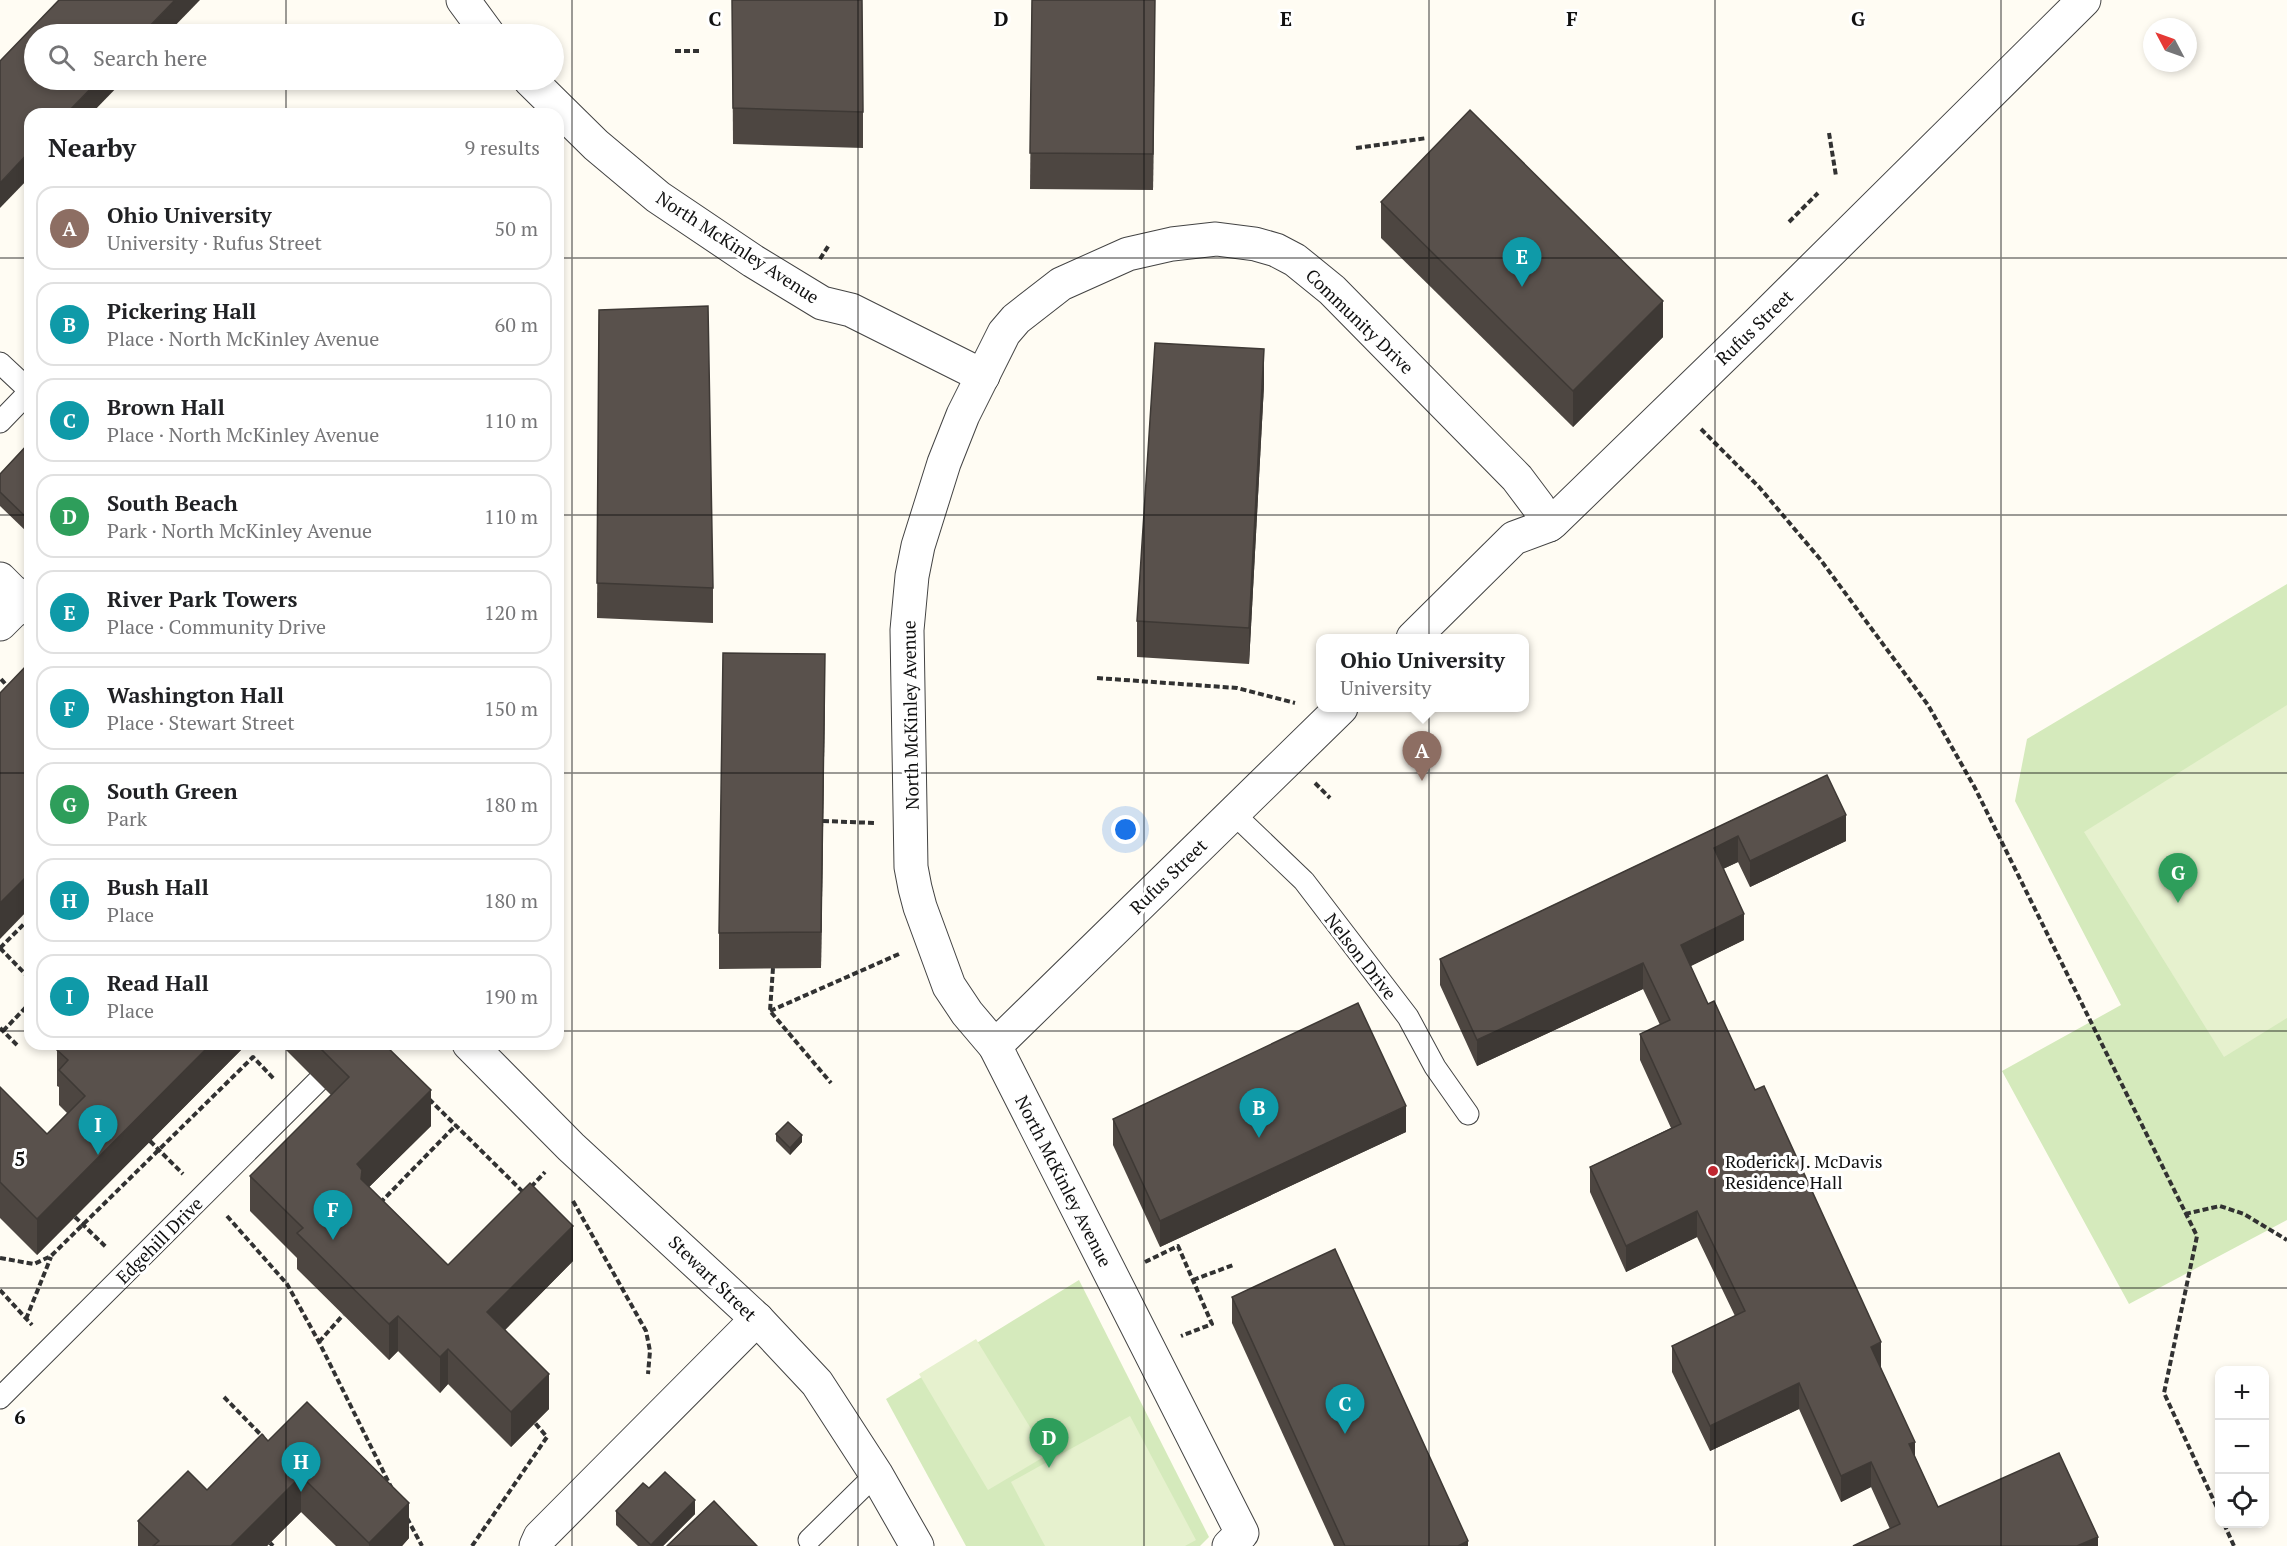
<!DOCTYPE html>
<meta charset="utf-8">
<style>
:root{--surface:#fff;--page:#f6f6f6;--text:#202124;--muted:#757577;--line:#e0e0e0;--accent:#c02731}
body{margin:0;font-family:"PT Serif",serif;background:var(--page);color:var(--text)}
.controls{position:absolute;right:18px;bottom:18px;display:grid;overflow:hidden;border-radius:12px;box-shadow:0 3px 9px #0003}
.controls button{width:54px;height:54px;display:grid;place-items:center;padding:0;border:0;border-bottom:2px solid var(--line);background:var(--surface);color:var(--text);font:30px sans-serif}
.compass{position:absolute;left:2143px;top:18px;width:54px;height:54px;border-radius:50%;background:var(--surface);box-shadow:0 3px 9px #0003;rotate:311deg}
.you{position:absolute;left:1126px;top:830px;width:21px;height:21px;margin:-15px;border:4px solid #fff;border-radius:50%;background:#1a73e8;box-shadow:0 0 0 9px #1a73e833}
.badge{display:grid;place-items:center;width:39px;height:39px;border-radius:50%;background:var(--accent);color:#fff;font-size:20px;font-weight:700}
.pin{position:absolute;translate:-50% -50px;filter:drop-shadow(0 2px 3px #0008)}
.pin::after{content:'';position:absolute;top:32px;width:21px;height:18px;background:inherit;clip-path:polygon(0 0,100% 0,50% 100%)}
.popup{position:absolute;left:1316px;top:634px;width:213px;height:78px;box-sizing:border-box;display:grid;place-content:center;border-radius:12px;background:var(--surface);filter:drop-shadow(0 2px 4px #0005);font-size:20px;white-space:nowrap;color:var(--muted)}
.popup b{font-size:22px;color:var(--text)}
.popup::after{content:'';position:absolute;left:50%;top:100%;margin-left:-12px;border:12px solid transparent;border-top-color:var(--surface)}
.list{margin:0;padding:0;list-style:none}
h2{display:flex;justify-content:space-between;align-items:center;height:78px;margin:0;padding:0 24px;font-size:26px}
h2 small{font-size:20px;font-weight:400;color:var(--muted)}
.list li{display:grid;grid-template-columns:39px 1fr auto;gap:18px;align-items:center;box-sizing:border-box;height:84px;margin:0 12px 12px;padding:0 12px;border:2px solid var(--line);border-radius:18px}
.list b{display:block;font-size:22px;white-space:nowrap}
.list p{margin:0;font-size:20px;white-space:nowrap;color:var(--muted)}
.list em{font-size:20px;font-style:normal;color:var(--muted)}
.icon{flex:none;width:33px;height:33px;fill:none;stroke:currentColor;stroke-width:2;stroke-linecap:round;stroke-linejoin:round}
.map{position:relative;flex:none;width:2287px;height:1546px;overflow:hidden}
.search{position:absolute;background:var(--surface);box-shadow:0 3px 9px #0003;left:24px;top:24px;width:540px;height:66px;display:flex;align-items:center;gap:15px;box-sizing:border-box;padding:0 21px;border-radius:33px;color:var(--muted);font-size:22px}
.panel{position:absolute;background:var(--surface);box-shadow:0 3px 9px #0003;left:24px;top:108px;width:540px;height:942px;border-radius:18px}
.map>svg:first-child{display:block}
.green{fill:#d5eabc}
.pitch{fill:#e6f1ce}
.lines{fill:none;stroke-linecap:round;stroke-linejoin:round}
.service-casing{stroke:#434343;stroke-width:23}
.minor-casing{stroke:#434343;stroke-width:35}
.path{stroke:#323232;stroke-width:4;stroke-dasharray:6 3;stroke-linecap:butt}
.service{stroke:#fff;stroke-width:21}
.minor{stroke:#fff;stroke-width:33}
.wall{fill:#4d4641}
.shaded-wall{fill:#3e3935}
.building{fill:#59514c;stroke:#3e3935;stroke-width:1.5}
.grid{fill:none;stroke:#101010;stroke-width:1.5;stroke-opacity:0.55}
.poi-dot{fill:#c02731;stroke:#fff;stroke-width:2}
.labels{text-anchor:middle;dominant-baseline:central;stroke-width:6;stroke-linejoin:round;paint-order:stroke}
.street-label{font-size:18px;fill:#101010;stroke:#fff}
.poi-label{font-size:18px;fill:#101010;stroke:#fff;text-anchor:start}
.grid-label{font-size:20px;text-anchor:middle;font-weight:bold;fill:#101010;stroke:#fff;stroke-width:6;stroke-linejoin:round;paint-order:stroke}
</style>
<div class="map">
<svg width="2287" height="1546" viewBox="0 0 2287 1546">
<rect width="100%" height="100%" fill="#fffcf3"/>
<g class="green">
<path d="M2287,584V1220L2129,1304L2002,1071L2121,1005L2015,801L2027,739Z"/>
<path d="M1079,1280L1209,1537L1200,1546H966L886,1399Z"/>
</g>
<g class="pitch">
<path d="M2287,705V1018L2224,1057L2084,832Z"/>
<path d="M976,1339L1047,1455L988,1490L919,1374Z"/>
<path d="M1130,1416L1196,1540L1185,1546H1045L1011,1482Z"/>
</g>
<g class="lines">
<g class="service-casing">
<g id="service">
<path d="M0,363L30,391L0,422"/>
<path d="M1233,813L1304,881L1408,1017L1435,1067L1468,1114"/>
<path d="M0,1398L318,1081"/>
<path d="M809,1540L876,1474"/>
</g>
</g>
<g class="minor-casing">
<g id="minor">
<path d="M463,0L488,34"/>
<path d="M530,80L596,145L658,197L753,261L822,303L851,310L983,376"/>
<path d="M0,579L30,609"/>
<path d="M0,624L30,594"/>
<path d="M1413,638L1514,538L1549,525L1553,522L1759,322L2084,0"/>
<path d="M469,1044L571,1147L757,1319L817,1383L876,1474L917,1546"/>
<path d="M995,1046L1341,708"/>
<path d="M536,1546L540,1537L757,1319"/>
<path d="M1229,1546L1242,1533L995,1046L967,1013L949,986L920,907L915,888L911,867L907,630L912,576L918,546L944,463L963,415L1004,333L1016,319L1061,284L1128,254L1172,244L1216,239L1255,244L1276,250L1295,260L1332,290L1517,478L1538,506L1549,525"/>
</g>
</g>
<g class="path">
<path d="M675,51H699"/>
<path d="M1829,133L1836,176"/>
<path d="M1356,148L1427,138"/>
<path d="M1789,222L1818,193"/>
<path d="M820,259L829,245"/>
<path d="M1701,429L1759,487L1820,559L1928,705L1975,788L2197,1236L2164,1393L2220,1514"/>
<path d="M1097,678L1237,688L1295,703"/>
<path d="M1,679L9,688"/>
<path d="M1315,783L1330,798"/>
<path d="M823,821L875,823"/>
<path d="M0,948L30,979"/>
<path d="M0,948L30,918"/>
<path d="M773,968L770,1011L831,1083"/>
<path d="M770,1011L899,954"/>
<path d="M0,1028L19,1047"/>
<path d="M3,1031L30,1003"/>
<path d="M429,1099L524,1193"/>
<path d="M150,1141L183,1174"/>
<path d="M531,1187L545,1172"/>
<path d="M573,1201L646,1331L650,1351L648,1374"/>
<path d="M380,1203L456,1125"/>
<path d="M2185,1214L2220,1206L2244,1214L2287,1240"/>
<path d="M227,1216L287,1284L319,1342L391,1487"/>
<path d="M75,1217L107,1248"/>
<path d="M0,1258L34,1264L51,1256L253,1057L275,1080"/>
<path d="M1145,1262L1178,1246L1212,1324L1181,1336"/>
<path d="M1193,1280L1233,1265"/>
<path d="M0,1290L32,1325"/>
<path d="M26,1319L51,1257"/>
<path d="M319,1342L343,1315"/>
<path d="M224,1397L263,1437"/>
<path d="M407,1518L422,1546"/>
<path d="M2224,1524L2234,1546"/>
<path d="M270,1543L273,1546"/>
<path d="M472,1546L547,1437L535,1423"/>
</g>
<use href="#service" class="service"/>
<use href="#minor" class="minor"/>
</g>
<g class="wall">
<path d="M732,0L863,112V148L733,144Z"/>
<path d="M1032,0H1155L1153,190L1030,189Z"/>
<path d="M1381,202L1663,337L1573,427L1381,238Z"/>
<path d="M599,310L713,588V623L597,618Z"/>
<path d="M1264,385L1249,664L1137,657V621Z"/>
<path d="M30,442L29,534L0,506V474Z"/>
<path d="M825,689L821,968L719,969V933Z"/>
<path d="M1827,775L1846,841L1750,887L1738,862L1723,869L1744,940L1690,966L1881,1368L1915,1457L1938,1507L2098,1546L1890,1529L1871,1487L1841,1502L1799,1409L1710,1451L1672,1372V1346L1735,1316L1697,1237L1626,1272L1590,1192V1167L1671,1128L1640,1060V1034L1660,1025L1643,989L1477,1066L1440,985V959Z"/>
<path d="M247,1044L37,1255L0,1218V1087L47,1134L67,1113L59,1105V1087L57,1086V1050Z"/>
<path d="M280,1044H384L431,1126L369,1187L448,1265L573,1261L505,1330L549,1409L511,1447L448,1384L440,1393L398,1351L389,1360L297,1269V1258L250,1211V1176L331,1095Z"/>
<path d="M1113,1119L1406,1132L1160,1247L1113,1145Z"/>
<path d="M776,1134L802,1142L790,1155L776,1141Z"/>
<path d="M1232,1297L1468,1546H1334L1232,1323Z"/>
<path d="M268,1441L409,1538L402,1546H336L301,1512L267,1546H138V1521L207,1490Z"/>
<path d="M649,1488L695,1514L663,1546H638L616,1525V1511Z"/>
</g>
<g class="shaded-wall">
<path d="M175,0H200L167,34H142Z"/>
<path d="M1155,0L1153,190V154Z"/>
<path d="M99,80H124L91,114H66Z"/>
<path d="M30,151V177L0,208V183Z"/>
<path d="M1663,301V337L1573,427V391Z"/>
<path d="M1264,349V385L1249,664V628Z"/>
<path d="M30,519V532L29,534V520Z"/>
<path d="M825,654V689L821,968V932Z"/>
<path d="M1846,815V841L1750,887V861Z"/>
<path d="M1738,836V862L1714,873V848Z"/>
<path d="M30,873V908L0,939V903Z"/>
<path d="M1744,914V940L1681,971V945Z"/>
<path d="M1643,963V989L1477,1066V1040Z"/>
<path d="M211,1044H247L37,1255V1219Z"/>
<path d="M431,1090V1126L362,1194L357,1164Z"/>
<path d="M1406,1106V1132L1160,1247V1221Z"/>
<path d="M802,1135V1142L790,1155V1148Z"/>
<path d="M1697,1211V1237L1626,1272V1246Z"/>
<path d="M573,1226V1261L487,1348V1312Z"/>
<path d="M398,1316V1351L389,1360V1324Z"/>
<path d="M1881,1342V1368L1871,1373V1347Z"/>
<path d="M448,1349V1384L440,1393V1357Z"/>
<path d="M549,1374V1409L511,1447V1412Z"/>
<path d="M1799,1383V1409L1710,1451V1426Z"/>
<path d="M1915,1442V1467L1909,1444Z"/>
<path d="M1871,1462V1487L1841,1502V1476Z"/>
<path d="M301,1476V1512L267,1546H231Z"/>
<path d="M695,1500V1514L663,1546H651V1545Z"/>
<path d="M409,1503V1538L402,1546H369V1543Z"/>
<path d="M2098,1537V1546H2077Z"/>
<path d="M1468,1541V1546H1458Z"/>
</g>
<g class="building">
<path d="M59,0H175L142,34H34V80H99L66,114H30V151L0,183V61Z"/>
<path d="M732,0H862L863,112L733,108Z"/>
<path d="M1032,0H1155L1153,154L1030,153Z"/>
<path d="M1470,110L1663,301L1573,391L1381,202Z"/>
<path d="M708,306L713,588L597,583L599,310Z"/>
<path d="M1155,343L1264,349L1249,628L1137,621Z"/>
<path d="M30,442V519L29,520L0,492V474Z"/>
<path d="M723,653L825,654L821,932L719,933Z"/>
<path d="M26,666L30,670V873L0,903V693Z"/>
<path d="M1827,775L1846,815L1750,861L1738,836L1714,848L1744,914L1681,945L1708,1004L1714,1001L1755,1090L1764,1086L1881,1342L1871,1347L1915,1442L1909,1444L1938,1507L2059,1453L2098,1537L2077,1546H1853L1900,1524L1871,1462L1841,1476L1799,1383L1710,1426L1672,1346L1745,1311L1697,1211L1626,1246L1590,1167L1681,1124L1640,1034L1670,1020L1643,963L1477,1040L1440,959Z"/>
<path d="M1358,1003L1406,1106L1160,1221L1113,1119Z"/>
<path d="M59,1044H211L37,1219L0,1182V1087L47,1134L85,1096L59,1070L68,1060L57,1050Z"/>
<path d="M316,1044H384L431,1090L357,1164L362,1170L361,1179L448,1265L530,1183L573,1226L487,1312L549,1374L511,1412L448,1349L440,1357L398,1316L389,1324L297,1233L303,1228L250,1176L349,1077Z"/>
<path d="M788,1122L802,1135L790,1148L776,1134Z"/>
<path d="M1335,1249L1468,1541L1458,1546H1345L1232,1297Z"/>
<path d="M307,1402L409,1503L369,1543L301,1476L231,1546H153L159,1541L138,1521L188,1471L207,1490L262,1434L268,1441Z"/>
<path d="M665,1472L695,1500L651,1545L616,1511L643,1483L649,1488Z"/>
<path d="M714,1501L757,1546H667Z"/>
</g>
<path class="grid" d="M286,0V34M572,0V1546M858,0V1546M1144,0V1546M1429,0V1546M1715,0V1546M2001,0V1546M286,80V114M0,258H30M558,258H2287M0,515H30M558,515H2287M0,773H30M558,773H2287M0,1031H30M558,1031H2287M286,1044V1546M0,1288H2287"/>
<circle class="poi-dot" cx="1713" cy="1171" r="6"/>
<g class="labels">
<g class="street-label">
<text transform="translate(738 247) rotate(33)">North McKinley Avenue</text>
<text transform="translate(1360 321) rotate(44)">Community Drive</text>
<text transform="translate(1754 327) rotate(-44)">Rufus Street</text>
<text transform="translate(910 715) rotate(-91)">North McKinley Avenue</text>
<text transform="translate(1168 876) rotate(-44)">Rufus Street</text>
<text transform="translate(1361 956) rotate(52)">Nelson Drive</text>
<text transform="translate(1064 1181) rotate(63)">North McKinley Avenue</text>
<text transform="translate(159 1240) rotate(-45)">Edgehill Drive</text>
<text transform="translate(713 1278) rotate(44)">Stewart Street</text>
</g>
<g class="poi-label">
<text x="1725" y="1161">Roderick J. McDavis<tspan x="1725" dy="21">Residence Hall</tspan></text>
</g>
</g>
<g class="grid-label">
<text x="715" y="26">C</text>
<text x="1001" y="26">D</text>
<text x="1286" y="26">E</text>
<text x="1572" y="26">F</text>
<text x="1858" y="26">G</text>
<text x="20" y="1166">5</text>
<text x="20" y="1424">6</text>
</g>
</svg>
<div class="controls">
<button>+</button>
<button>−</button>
<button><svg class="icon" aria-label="locate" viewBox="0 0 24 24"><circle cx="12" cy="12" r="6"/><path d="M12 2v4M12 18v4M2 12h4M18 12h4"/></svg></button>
</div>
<svg class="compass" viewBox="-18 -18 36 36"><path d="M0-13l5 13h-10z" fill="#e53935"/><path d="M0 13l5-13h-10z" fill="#757577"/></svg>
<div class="you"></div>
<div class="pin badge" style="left:1422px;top:781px;background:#8d6e63">A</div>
<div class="popup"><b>Ohio University</b>University</div>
<div class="pin badge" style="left:1259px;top:1138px;background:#0f9aa8">B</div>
<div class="pin badge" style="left:1345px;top:1434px;background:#0f9aa8">C</div>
<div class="pin badge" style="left:1049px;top:1468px;background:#2e9e5b">D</div>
<div class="pin badge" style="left:1522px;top:287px;background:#0f9aa8">E</div>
<div class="pin badge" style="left:333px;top:1240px;background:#0f9aa8">F</div>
<div class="pin badge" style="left:2178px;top:903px;background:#2e9e5b">G</div>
<div class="pin badge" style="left:301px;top:1492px;background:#0f9aa8">H</div>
<div class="pin badge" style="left:98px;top:1155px;background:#0f9aa8">I</div>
<div class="search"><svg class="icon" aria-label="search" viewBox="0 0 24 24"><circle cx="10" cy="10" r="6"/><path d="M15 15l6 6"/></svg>Search here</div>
<section class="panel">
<h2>Nearby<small>9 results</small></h2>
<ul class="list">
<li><span class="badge" style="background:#8d6e63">A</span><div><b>Ohio University</b><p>University · Rufus Street</p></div><em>50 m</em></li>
<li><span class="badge" style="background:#0f9aa8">B</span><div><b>Pickering Hall</b><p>Place · North McKinley Avenue</p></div><em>60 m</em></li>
<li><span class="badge" style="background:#0f9aa8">C</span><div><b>Brown Hall</b><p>Place · North McKinley Avenue</p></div><em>110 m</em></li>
<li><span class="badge" style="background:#2e9e5b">D</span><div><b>South Beach</b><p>Park · North McKinley Avenue</p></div><em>110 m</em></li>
<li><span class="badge" style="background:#0f9aa8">E</span><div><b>River Park Towers</b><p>Place · Community Drive</p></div><em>120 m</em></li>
<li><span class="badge" style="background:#0f9aa8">F</span><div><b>Washington Hall</b><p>Place · Stewart Street</p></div><em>150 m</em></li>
<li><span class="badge" style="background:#2e9e5b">G</span><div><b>South Green</b><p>Park</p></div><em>180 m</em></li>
<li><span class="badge" style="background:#0f9aa8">H</span><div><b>Bush Hall</b><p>Place</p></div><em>180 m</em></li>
<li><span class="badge" style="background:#0f9aa8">I</span><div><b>Read Hall</b><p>Place</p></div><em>190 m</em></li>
</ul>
</section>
</div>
